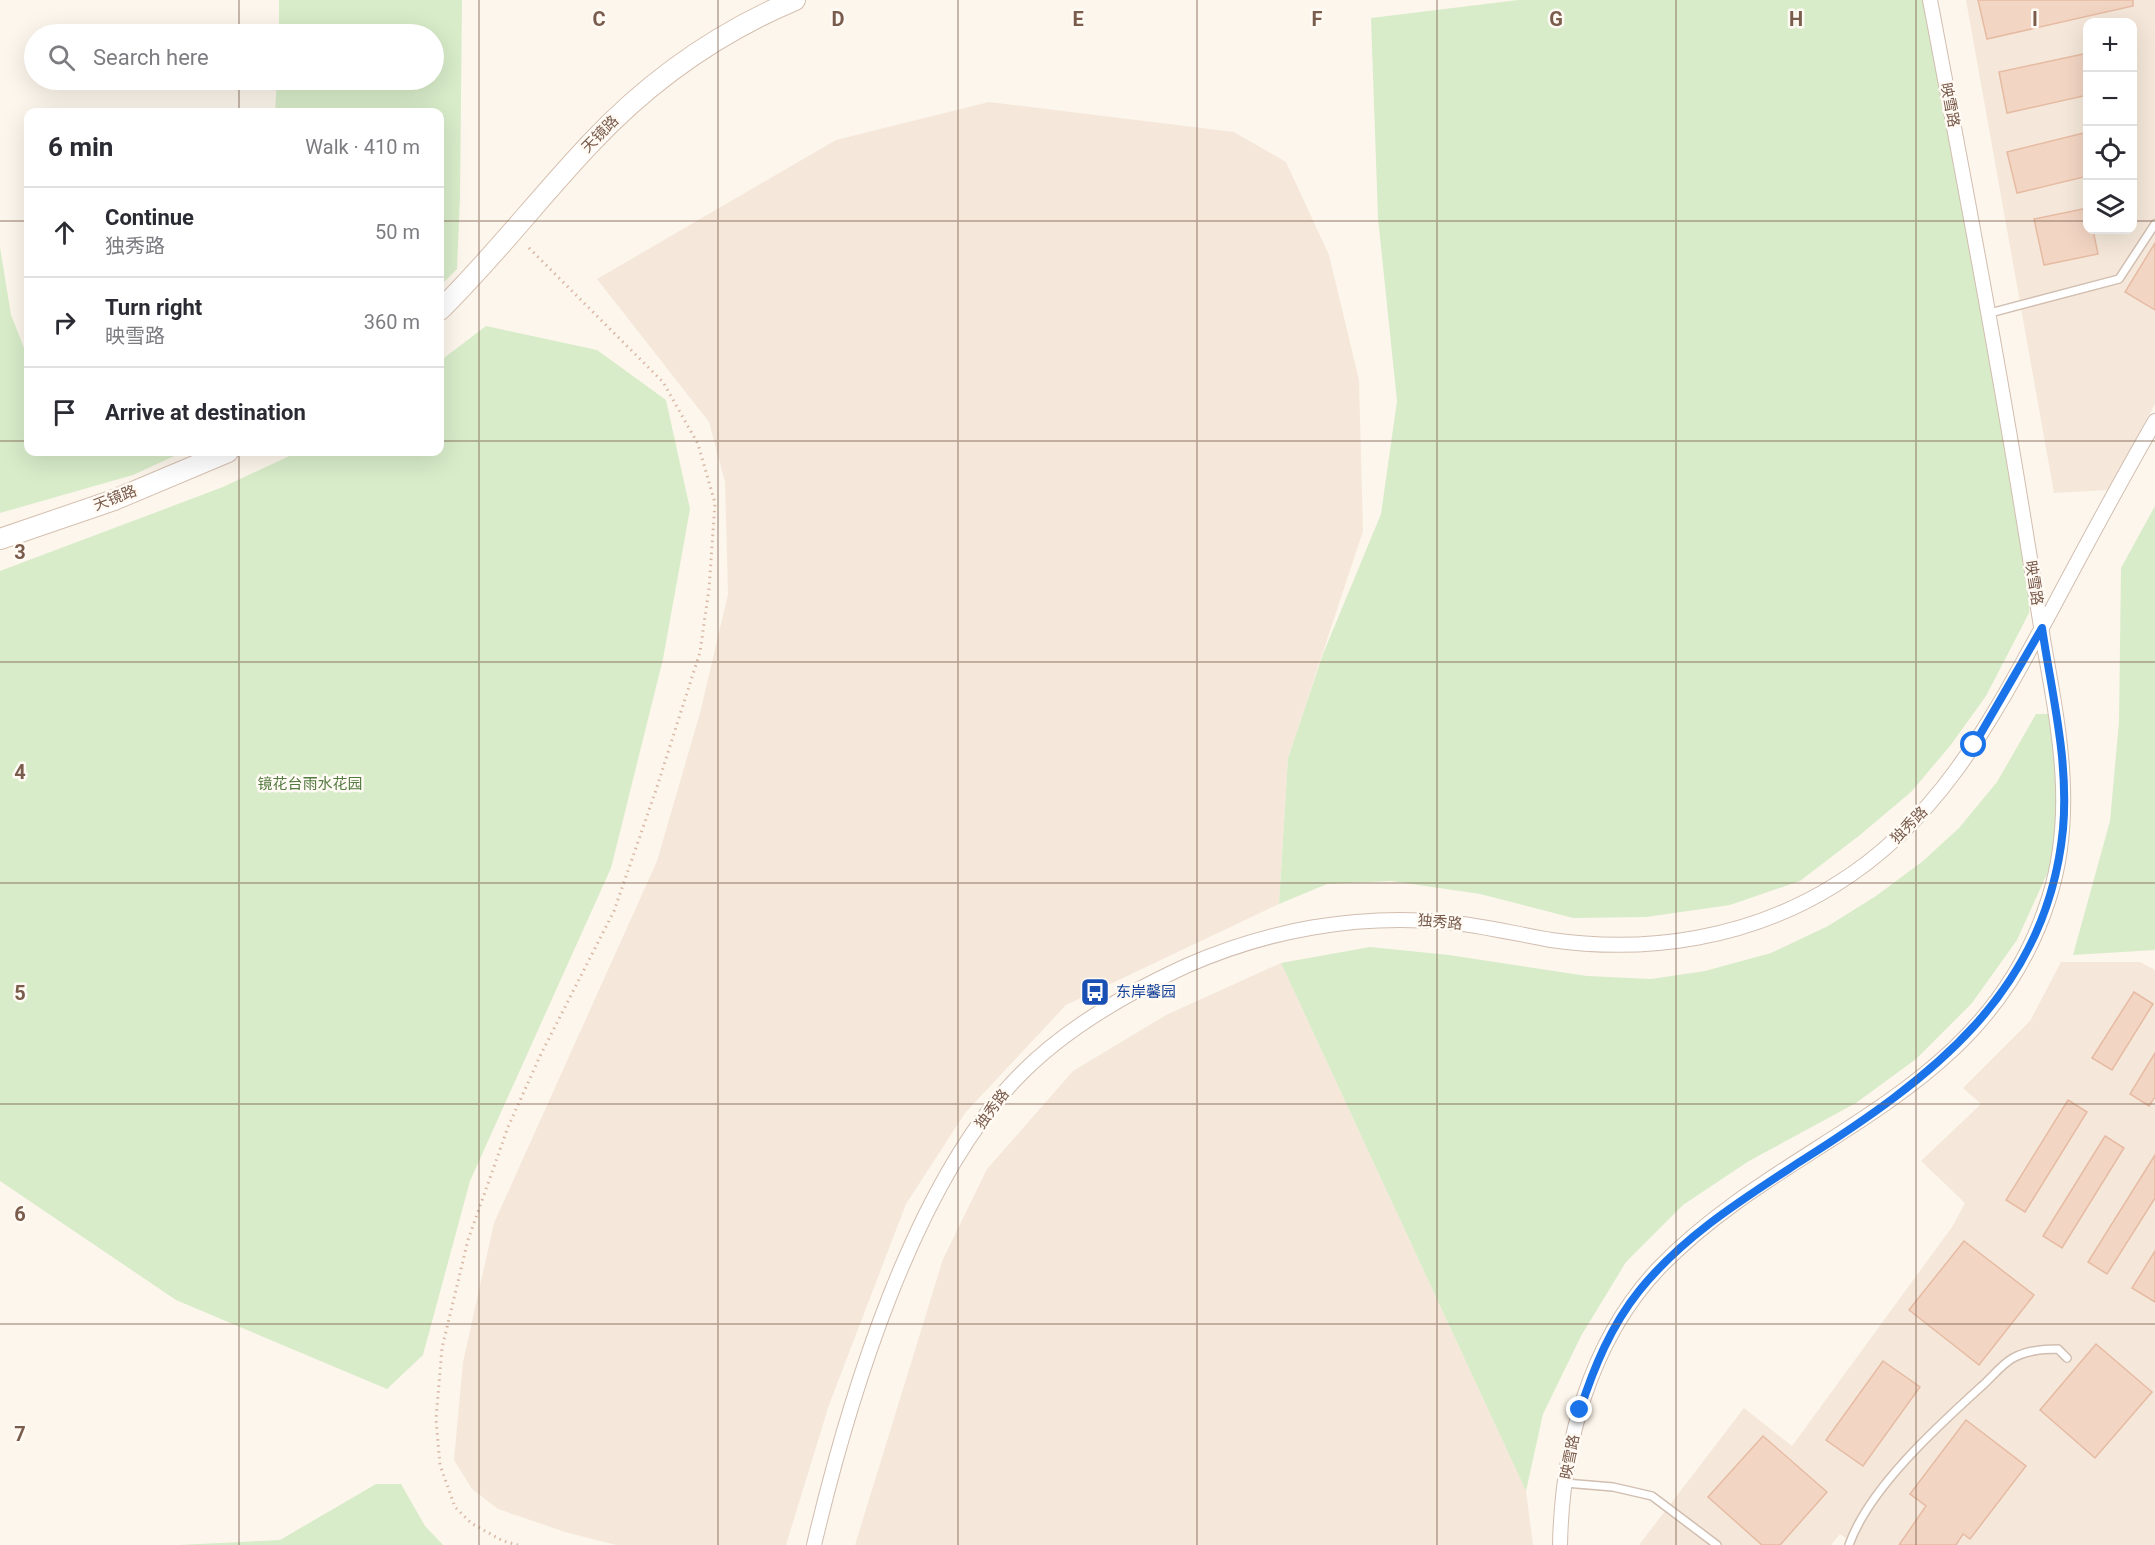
<!DOCTYPE html>
<meta charset="utf-8">
<style>
:root{--surface:#fff;--page:#f7f7f7;--text:#2b2b33;--muted:#7c7c81;--line:#e1e1e2}
body{margin:0;font-family:Roboto,"Noto Sans SC",sans-serif;background:var(--page);color:var(--text)}
.controls{position:absolute;right:18px;top:18px;display:grid;overflow:hidden;border-radius:12px;box-shadow:0 6px 24px #0002}
.controls button{width:54px;height:54px;display:grid;place-items:center;padding:0;border:0;border-bottom:2px solid var(--line);background:var(--surface);color:var(--text);font:30px sans-serif}
.stop{position:absolute;width:18px;height:18px;margin:-14px;border:4px solid #1a73e8;border-radius:50%;background:#fff}
.stop.end{background:#1a73e8;border-color:#fff;box-shadow:0 2px 6px #0008}
.list{margin:0;padding:0;list-style:none}
h2{display:flex;justify-content:space-between;align-items:center;height:78px;margin:0;padding:0 24px;font-size:26px}
h2 small{font-size:20px;font-weight:400;color:var(--muted)}
.list li{display:grid;grid-template-columns:39px 1fr auto;gap:18px;align-items:center;box-sizing:border-box;height:90px;padding:0 24px;border-top:2px solid var(--line)}
.list b{display:block;font-size:22px;white-space:nowrap}
.list p{margin:0;font-size:20px;white-space:nowrap;color:var(--muted)}
.list em{font-size:20px;font-style:normal;color:var(--muted)}
.icon{flex:none;width:33px;height:33px;fill:none;stroke:currentColor;stroke-width:2;stroke-linecap:round;stroke-linejoin:round}
.map{position:relative;flex:none;width:2155px;height:1545px;overflow:hidden}
.search{position:absolute;background:var(--surface);box-shadow:0 6px 24px #0002;left:24px;top:24px;width:420px;height:66px;display:flex;align-items:center;gap:15px;box-sizing:border-box;padding:0 21px;border-radius:33px;color:var(--muted);font-size:22px}
.panel{position:absolute;background:var(--surface);box-shadow:0 6px 24px #0002;left:24px;top:108px;width:420px;height:348px;border-radius:12px}
.map>svg:first-child{display:block}
.residential{fill:#f5e8da;fill-rule:evenodd}
.green{fill:#d8ecc9}
.building{fill:#f3d5c3;stroke:#e6bba3;stroke-width:1.5}
.lines{fill:none;stroke-linecap:round;stroke-linejoin:round}
.lane-casing{stroke:#d1beb0;stroke-width:10}
.street-casing{stroke:#d1beb0;stroke-width:16}
.secondary-casing{stroke:#d6c0b0;stroke-width:22}
.path{stroke:#d9b8a5;stroke-width:3;stroke-dasharray:1.5 4.5;stroke-linecap:butt}
.lane{stroke:#fff;stroke-width:7}
.street{stroke:#fff;stroke-width:14}
.secondary{stroke:#fff;stroke-width:20}
.route{stroke:#1a73e8;stroke-width:8}
.grid{fill:none;stroke:#7a5c4d;stroke-width:1.5;stroke-opacity:0.55}
.labels{text-anchor:middle;dominant-baseline:central;stroke-width:5;stroke-linejoin:round;paint-order:stroke}
.street-label{font-size:15px;fill:#7a5c4d;stroke:#fffaf3}
.park-label{font-size:15px;fill:#537a41;stroke:#fffaf3}
.transit-label{font-size:15px;fill:#164399;stroke:#fffaf3;text-anchor:start}
.grid-label{font-size:20px;text-anchor:middle;font-weight:bold;fill:#7a5c4d;stroke:#fffaf3;stroke-width:5;stroke-linejoin:round;paint-order:stroke}
</style>
<div class="map">
<svg width="2155" height="1545" viewBox="0 0 2155 1545">
<rect width="100%" height="100%" fill="#fdf6ec"/>
<g class="residential">
<path d="M1966,0H2155V404L2108,490L2054,493ZM2088,22H2132V230H2088Z"/>
<path d="M989,102L1234,132L1286,162L1329,255L1359,380L1363,531L1288,758L1279,904L1066,1005L965,1113L906,1204L829,1405L786,1545H616L565,1532L498,1509L472,1489L454,1460L463,1362L494,1223L657,861L700,713L728,594L725,482L709,422L597,279L836,140Z"/>
<path d="M2061,962H2140L2155,970V1545H1855L1840,1534L1831,1545H1639L1744,1408L1792,1446L1952,1227L1965,1203L1921,1161L1981,1104L1963,1088L2030,1021Z"/>
<path d="M1281,963L1526,1491L1533,1545H855L943,1259L987,1169L1073,1071L1166,1015Z"/>
</g>
<g class="green">
<path d="M279,0H462L460,197L457,269L440,286V112H275L277,80H434V34H279Z"/>
<path d="M1518,0H1925L2034,547L2029,613L1986,696L1950,746L1911,792L1860,835L1800,881L1730,905L1646,917L1573,918L1480,894L1391,881L1327,884L1279,904L1288,758L1323,654L1381,514L1397,401L1378,218L1371,18Z"/>
<path d="M0,247L11,315L28,358V452H183L133,475L0,513Z"/>
<path d="M486,326L597,350L666,400L690,509L663,659L611,868L470,1181L423,1355L387,1389L176,1300L0,1181V571L223,487L298,452H440V361Z"/>
<path d="M2155,506V950L2073,955L2110,821L2119,722L2121,568Z"/>
<path d="M2036,714H2049L2056,726L2063,789L2051,865L2017,940L1972,1003L1916,1059L1856,1103L1749,1161L1683,1205L1626,1262L1581,1336L1543,1414L1526,1491L1281,963L1370,947L1449,955L1587,976L1651,979L1705,971L1771,953L1828,926L1876,896L1923,861L1959,828L1997,782Z"/>
<path d="M376,1484H401L425,1526L443,1545H178L280,1540Z"/>
</g>
<g class="building">
<path d="M1978,0H2133V6L1987,39Z"/>
<path d="M2088,53V95L2007,113L1999,72Z"/>
<path d="M2088,132V176L2017,193L2007,152Z"/>
<path d="M2088,208V230H2093L2098,254L2044,265L2034,219Z"/>
<path d="M2155,243V310L2125,292Z"/>
<path d="M2134,992L2153,1004L2112,1070L2092,1058Z"/>
<path d="M2155,1053V1097L2149,1106L2130,1094Z"/>
<path d="M2068,1100L2087,1112L2025,1212L2006,1200Z"/>
<path d="M2105,1136L2124,1148L2062,1248L2043,1236Z"/>
<path d="M2155,1155V1198L2107,1274L2088,1262Z"/>
<path d="M1964,1241L2034,1295L1979,1365L1909,1310Z"/>
<path d="M2155,1251V1302L2132,1288Z"/>
<path d="M2096,1344L2152,1392L2095,1458L2040,1410Z"/>
<path d="M1883,1361L1920,1387L1863,1466L1826,1440Z"/>
<path d="M1966,1420L2026,1466L1970,1539L1963,1534L1956,1545H1899L1926,1506L1910,1494Z"/>
<path d="M1763,1436L1827,1492L1780,1545H1762L1708,1497Z"/>
</g>
<g class="lines">
<g class="lane-casing">
<g id="lane">
<path d="M1990,313L2119,279L2155,224"/>
<path d="M1565,1483L1613,1487L1652,1496L1717,1545"/>
<path d="M1849,1545C1869,1488 1939,1425 1983,1385C1992,1377 2002,1364 2013,1358C2027,1350 2043,1349 2058,1349L2067,1358"/>
</g>
</g>
<g class="street-casing">
<g id="street">
<path d="M814,1545C848,1401 912,1188 1015,1080C1061,1031 1125,994 1186,966C1267,930 1356,914 1445,922C1481,925 1516,934 1551,940C1649,954 1750,938 1835,885C1941,820 1993,717 2051,611C2085,547 2119,484 2155,421"/>
<path d="M1560,1545C1562,1446 1589,1342 1659,1268C1788,1134 1986,1099 2049,898C2076,814 2059,729 2044,645C2038,610 2033,575 2027,540C1998,359 1964,180 1930,0"/>
</g>
</g>
<g class="secondary-casing">
<g id="secondary">
<path d="M440,310C493,258 539,198 590,144C648,82 717,33 795,0"/>
<path d="M0,539L114,500L228,452"/>
</g>
</g>
<path class="path" d="M518,1545L503,1541L471,1523L455,1507L440,1465L436,1419L442,1348L468,1240L508,1127L541,1054L614,911L656,790L700,652L709,589L715,503L698,444L663,382L526,245"/>
<use href="#lane" class="lane"/>
<use href="#street" class="street"/>
<use href="#secondary" class="secondary"/>
</g>
<g class="lines">
<path class="route" d="M1580,1410C1594,1367 1611,1326 1639,1291C1683,1236 1743,1199 1801,1161C1930,1079 2047,993 2063,829C2069,761 2052,695 2042,628L1974,745"/>
</g>
<path class="grid" d="M239,0V34M479,0V1545M718,0V1545M958,0V1545M1197,0V1545M1437,0V1545M1676,0V1545M1916,0V1545M239,80V112M0,221H28M440,221H2088M2132,221H2155M0,441H28M440,441H2155M239,452V1545M0,662H2155M0,883H2155M0,1104H2155M0,1324H2155"/>
<defs>
<g id="bus-square" transform="scale(1.5)"><rect x="-9" y="-9" width="18" height="18" rx="4" fill="#1a4fb4" stroke="#fffaf3"/><path d="M-5-6H5V4H4V6H2V4H-2V6H-4V4H-5ZM-3.5-4V0h7V-4ZM-3.5 1.2v1.5H-2V1.2ZM2 1.2v1.5H3.5V1.2Z" fill="#fff"/></g>
</defs>
<g fill-rule="evenodd">
<use href="#bus-square" x="1095" y="992"/>
</g>
<g class="labels">
<g class="street-label">
<text transform="translate(1950 105) rotate(79)">映雪路</text>
<text transform="translate(600 134) rotate(-45)">天镜路</text>
<text transform="translate(115 498) rotate(-21)">天镜路</text>
<text transform="translate(2034 583) rotate(81)">映雪路</text>
<text transform="translate(1909 825) rotate(-45)">独秀路</text>
<text transform="translate(1440 922) rotate(5)">独秀路</text>
<text transform="translate(992 1109) rotate(-53)">独秀路</text>
<text transform="translate(1570 1457) rotate(-79)">映雪路</text>
</g>
<g class="park-label">
<text x="310" y="784">镜花台雨水花园</text>
</g>
<g class="transit-label">
<text x="1116" y="992">东岸馨园</text>
</g>
</g>
<g class="grid-label">
<text x="599" y="26">C</text>
<text x="838" y="26">D</text>
<text x="1078" y="26">E</text>
<text x="1317" y="26">F</text>
<text x="1556" y="26">G</text>
<text x="1796" y="26">H</text>
<text x="2035" y="26">I</text>
<text x="20" y="559">3</text>
<text x="20" y="779">4</text>
<text x="20" y="1000">5</text>
<text x="20" y="1221">6</text>
<text x="20" y="1441">7</text>
</g>
</svg>
<div class="controls">
<button>+</button>
<button>−</button>
<button><svg class="icon" aria-label="locate" viewBox="0 0 24 24"><circle cx="12" cy="12" r="6"/><path d="M12 2v4M12 18v4M2 12h4M18 12h4"/></svg></button>
<button><svg class="icon" aria-label="layers" viewBox="0 0 24 24"><path d="M12 4l9 5-9 5-9-5zM3 14l9 5 9-5"/></svg></button>
</div>
<div class="stop" style="left:1974px;top:745px"></div>
<div class="stop end" style="left:1580px;top:1410px"></div>
<div class="search"><svg class="icon" aria-label="search" viewBox="0 0 24 24"><circle cx="10" cy="10" r="6"/><path d="M15 15l6 6"/></svg>Search here</div>
<section class="panel">
<h2>6 min<small>Walk · 410 m</small></h2>
<ul class="list">
<li><svg class="icon" aria-label="ahead" viewBox="0 0 24 24"><path d="M12 20V5M6 11l6-6 6 6"/></svg><div><b>Continue</b><p>独秀路</p></div><em>50 m</em></li>
<li><svg class="icon" aria-label="right" viewBox="0 0 24 24"><path d="M7 20v-9h11M14 6l5 5-5 5"/></svg><div><b>Turn right</b><p>映雪路</p></div><em>360 m</em></li>
<li><svg class="icon" aria-label="arrive" viewBox="0 0 24 24"><path d="M6 21V4h12l-3 4 3 4H6"/></svg><div><b>Arrive at destination</b></div></li>
</ul>
</section>
</div>
